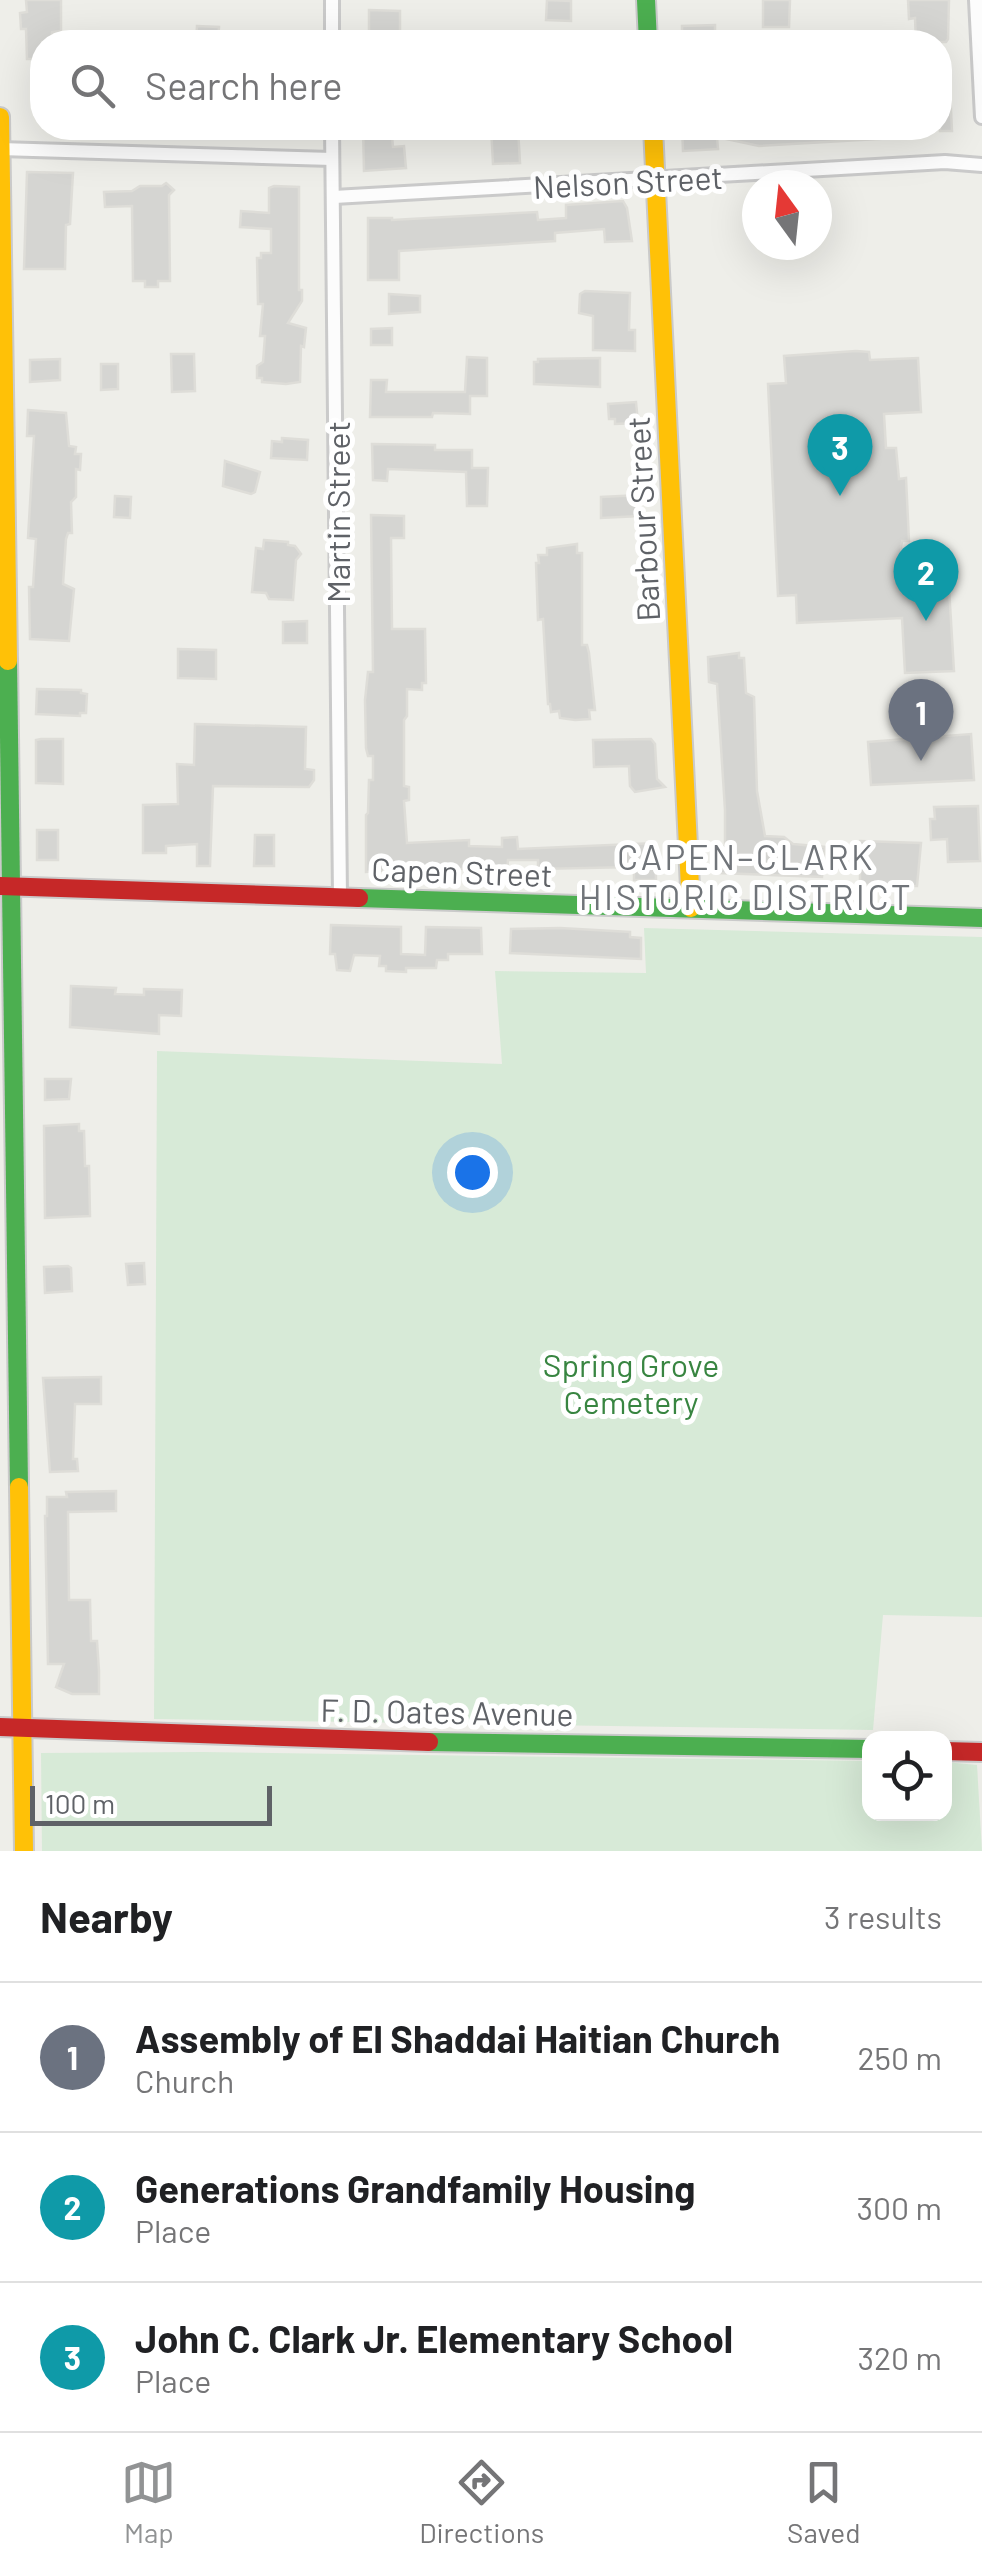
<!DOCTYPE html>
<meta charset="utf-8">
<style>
:root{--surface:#fff;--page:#f6f6f6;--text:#202124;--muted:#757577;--line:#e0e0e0;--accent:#919394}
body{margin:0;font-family:Barlow,sans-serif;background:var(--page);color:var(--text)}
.controls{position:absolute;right:30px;bottom:30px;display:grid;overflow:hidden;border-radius:20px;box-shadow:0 10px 40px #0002}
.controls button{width:90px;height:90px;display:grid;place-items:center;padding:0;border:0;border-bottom:2px solid var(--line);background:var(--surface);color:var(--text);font:50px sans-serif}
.compass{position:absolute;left:742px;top:170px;width:90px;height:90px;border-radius:50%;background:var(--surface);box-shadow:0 10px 40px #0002;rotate:345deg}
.scale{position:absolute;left:30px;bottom:25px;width:242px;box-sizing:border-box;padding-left:10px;border:5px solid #5f6267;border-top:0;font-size:28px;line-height:35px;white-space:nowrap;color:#5f6267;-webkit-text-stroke:8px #fff;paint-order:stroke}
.you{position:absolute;left:472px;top:1172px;width:35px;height:35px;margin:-25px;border:8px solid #fff;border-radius:50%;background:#1a73e8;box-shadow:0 0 0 15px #1a73e833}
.badge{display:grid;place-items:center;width:65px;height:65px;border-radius:50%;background:var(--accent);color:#fff;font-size:32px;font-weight:700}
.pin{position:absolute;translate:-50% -82px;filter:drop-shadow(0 2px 5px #0008)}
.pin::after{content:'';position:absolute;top:52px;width:35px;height:30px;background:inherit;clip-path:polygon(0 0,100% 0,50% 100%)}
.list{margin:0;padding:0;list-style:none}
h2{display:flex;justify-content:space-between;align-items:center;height:130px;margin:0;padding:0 40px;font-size:42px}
h2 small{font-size:32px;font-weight:400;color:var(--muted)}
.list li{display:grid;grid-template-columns:65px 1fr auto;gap:30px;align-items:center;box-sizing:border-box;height:150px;padding:0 40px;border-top:2px solid var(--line)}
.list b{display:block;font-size:38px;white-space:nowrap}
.list p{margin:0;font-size:32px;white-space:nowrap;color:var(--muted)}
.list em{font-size:32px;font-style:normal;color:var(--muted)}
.icon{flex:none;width:55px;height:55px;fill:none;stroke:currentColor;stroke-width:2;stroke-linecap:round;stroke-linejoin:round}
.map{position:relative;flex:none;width:982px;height:1851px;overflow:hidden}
.search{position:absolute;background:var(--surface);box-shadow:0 10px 40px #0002;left:30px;right:30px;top:30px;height:110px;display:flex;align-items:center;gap:25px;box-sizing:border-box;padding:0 35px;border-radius:40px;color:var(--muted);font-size:38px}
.sheet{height:580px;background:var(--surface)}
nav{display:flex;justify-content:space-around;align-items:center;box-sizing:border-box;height:140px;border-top:2px solid var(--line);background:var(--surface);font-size:28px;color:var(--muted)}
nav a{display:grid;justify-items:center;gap:5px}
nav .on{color:var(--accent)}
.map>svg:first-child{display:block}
.green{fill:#d7ead7}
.building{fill:#d5d5d2;stroke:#deddd8;stroke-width:2.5}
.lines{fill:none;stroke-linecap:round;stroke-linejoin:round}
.street-casing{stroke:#cacaca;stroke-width:18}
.fast-casing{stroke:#cacaca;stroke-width:22}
.slow-casing{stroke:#cacaca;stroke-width:22}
.jam-casing{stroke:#cacaca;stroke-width:22}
.street{stroke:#fcfcfc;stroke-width:12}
.fast{stroke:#4caf50;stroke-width:18}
.slow{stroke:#ffc107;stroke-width:18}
.jam{stroke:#c62828;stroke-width:18}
.labels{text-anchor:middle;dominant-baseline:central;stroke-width:10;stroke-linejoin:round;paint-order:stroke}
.street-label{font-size:32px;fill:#5f6267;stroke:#fff}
.park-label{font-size:32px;fill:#388541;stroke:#fff}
.neighbourhood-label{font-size:35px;letter-spacing:2.5px;fill:#707479;stroke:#fff}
</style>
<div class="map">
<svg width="982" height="1851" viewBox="0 0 982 1851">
<rect width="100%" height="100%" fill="#eeeee9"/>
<g class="green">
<path d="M644,928L982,937V1617L883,1615L873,1730L154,1719L157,1051L502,1064L495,971L646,973Z"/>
<path d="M202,1752L869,1761L870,1814H944L945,1762L977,1765L982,1851H42L41,1753Z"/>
</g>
<g class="building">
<path d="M26,0H61V31L52,32V42H42V59H27L26,29H21L20,13L27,12Z"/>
<path d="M547,0L571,1V21L546,20Z"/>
<path d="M763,0H790L789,27H763Z"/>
<path d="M908,0H949L948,39L946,42H916L915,18L909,19Z"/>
<path d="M369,10L400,11V32H369Z"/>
<path d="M715,25V42H682V26Z"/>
<path d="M197,26L219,27L218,42H196Z"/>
<path d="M940,88H950L952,131H940Z"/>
<path d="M363,128H382V136H392L393,147L404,146L406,168L364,171Z"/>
<path d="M491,128H518L520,163L493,164Z"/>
<path d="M682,128H910L911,137L759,146L717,137L718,149L683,151Z"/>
<path d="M27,172L73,173L70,224L66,225L65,269H24Z"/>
<path d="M166,183L174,190L169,195L170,281H158V287H145V281H133L132,206L105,207L104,192L132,191L140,186H162Z"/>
<path d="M274,186L299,187V290H302V301L288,323L306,328L304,347L301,346L300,382L286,384L262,382V378H257V366L263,362L265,336H260L263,304H258L257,258H261V253H271V229L240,227L241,211L269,213V188Z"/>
<path d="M623,201L627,208L632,241L605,242L604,229L555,233V241L399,251V280H368V218H392V220L537,212L538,220L566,218V205Z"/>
<path d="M585,291L630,293L629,330H635V351L593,350V316L579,313L580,294Z"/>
<path d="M389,294L420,296V312L389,314Z"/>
<path d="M392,328V345H371V329Z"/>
<path d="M856,351L869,352L870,360L918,358L921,412L884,414L886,448H896L899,479L906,478L909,541H902L901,547L903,573L948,571L954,671L905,673L902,618L797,623L796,595L778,596L768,384L786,383L784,356Z"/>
<path d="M171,354H194L195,391L172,392Z"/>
<path d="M467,357L487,358V396H470V414L433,413L432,417H370L371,380H387L386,392H465Z"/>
<path d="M600,358V387L534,384V362H538V359Z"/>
<path d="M60,359V380L30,382V360Z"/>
<path d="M101,364H118V389L101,390Z"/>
<path d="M636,402L638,423L615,424V419H609L608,404Z"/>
<path d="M28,410L66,413L69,446L76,447L75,454H81L80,470L76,469V497L71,502L72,533H68L66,539L63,584L74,589L69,641L30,639L29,587H33L36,539L28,538L34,436H27Z"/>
<path d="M282,438L308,440L307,460L271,458L272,441L282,442Z"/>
<path d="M372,444L435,445V450H472V468H488L487,506H467L466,472L388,469L387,481L373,480Z"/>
<path d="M225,461L260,472L255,492L251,494L223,486Z"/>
<path d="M640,495V516L601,518V497Z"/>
<path d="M115,496L131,497L130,518L114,517Z"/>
<path d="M371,515L404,516V538H391L392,629H425L426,683H422V690L407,689V716L404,720V786L409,787V800L404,801L407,843L469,840V846L502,847V838L517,837L518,849L655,843L656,880H634V867L538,869V860H508L507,872L450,868L449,872L409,869L366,872V815L368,813L369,780H373V756H368L366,748L365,700L368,672H373Z"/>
<path d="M264,540L288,542V545L295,546L301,554L296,560L293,600L269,599L266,593L252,592L256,548L263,549Z"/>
<path d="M577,544V553H582V645H587L589,653L595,710H589L590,719L575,720L560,718L559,711L551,712L550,704H548L543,619L538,620L536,563H539L538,555H547V548Z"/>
<path d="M307,621V643H283V622Z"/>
<path d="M178,649L216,650V679L178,678Z"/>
<path d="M739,653V658H744L746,693L754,697L757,791L765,836L784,837L793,844L825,847L822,877L719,873L717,848L725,846V810L717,684L709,682L708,657Z"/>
<path d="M37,689L81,690V693L87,694L86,713H80V716L36,714Z"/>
<path d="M195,724L306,727L305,769L314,770V780L309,787L213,786L210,866H197V844L166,846V853H143V805L178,804L177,764L194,765Z"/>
<path d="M971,734L974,780L871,785L868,742Z"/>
<path d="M41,739H63V784L36,783V740Z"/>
<path d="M651,739L655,744L657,779L665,787L635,792L630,786L629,766L594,767L593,740Z"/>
<path d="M978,806L980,861L948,862L947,839L931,840L930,819H935L934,807Z"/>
<rect x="37" y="830" width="21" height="30"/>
<path d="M255,835H274V866H254Z"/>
<path d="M860,841L921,843L917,886L860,885Z"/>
<path d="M331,925L401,927V954L425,955L426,927L481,928L482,954H448V960H437L436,968H406V972L386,971V966H379L380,956L354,955L350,971L337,970L335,954H330Z"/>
<path d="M560,928L630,932V937L641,938V959L510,953L511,929Z"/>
<path d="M71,986L116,988L115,994L144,995V989L182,990L181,1016L159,1015V1034L70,1027Z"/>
<path d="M45,1079H71L69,1099L45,1100Z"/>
<path d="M79,1124V1131H84L85,1166H89L90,1216L45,1218L44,1126Z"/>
<path d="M144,1263L145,1284L128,1285L126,1264Z"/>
<path d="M68,1266L71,1268L72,1291L45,1293L44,1267Z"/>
<path d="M101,1377V1404H75L73,1459H77L78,1471L50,1472L43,1378Z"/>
<path d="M116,1491V1511L68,1512L69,1600H90L91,1641H97L99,1671V1694H72L56,1687L64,1664H48L45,1516H47V1497H67L66,1492Z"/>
</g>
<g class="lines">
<g class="street-casing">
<g id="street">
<path d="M332,0V42"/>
<path d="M976,0L982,117"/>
<path d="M332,128L340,897"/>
<path d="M0,149L332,159"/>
<path d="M334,197L945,162L982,165"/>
</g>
</g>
<g class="fast-casing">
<g id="fast">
<path d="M646,0L648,42"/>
<path d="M8,661L19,1487"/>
<path d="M359,898L982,918"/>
<path d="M429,1742L870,1749"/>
</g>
</g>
<g class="slow-casing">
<g id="slow">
<path d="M0,117L8,661"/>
<path d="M653,128L691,908"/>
<path d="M19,1487L24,1851"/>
</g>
</g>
<g class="jam-casing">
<g id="jam">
<path d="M0,886L359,898"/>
<path d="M0,1727L429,1742"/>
<path d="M944,1751L982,1752"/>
</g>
</g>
<use href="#street" class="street"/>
<use href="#fast" class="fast"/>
<use href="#slow" class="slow"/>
<use href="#jam" class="jam"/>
</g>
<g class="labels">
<g class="street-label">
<text transform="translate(628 181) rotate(-3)">Nelson Street</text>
<text transform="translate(337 512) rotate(-90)">Martin Street</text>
<text transform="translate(642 519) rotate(-93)">Barbour Street</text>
<text transform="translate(462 871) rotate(2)">Capen Street</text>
<text transform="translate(447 1711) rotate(1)">F. D. Oates Avenue</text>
</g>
<g class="park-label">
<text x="631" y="1364">Spring Grove<tspan x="631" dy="37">Cemetery</tspan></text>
</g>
<g class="neighbourhood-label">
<text x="746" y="856">CAPEN–CLARK<tspan x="746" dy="40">HISTORIC DISTRICT</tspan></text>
</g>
</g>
</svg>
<div class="controls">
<button><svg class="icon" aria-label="locate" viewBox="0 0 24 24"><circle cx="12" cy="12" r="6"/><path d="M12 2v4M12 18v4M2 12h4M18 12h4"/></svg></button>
</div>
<svg class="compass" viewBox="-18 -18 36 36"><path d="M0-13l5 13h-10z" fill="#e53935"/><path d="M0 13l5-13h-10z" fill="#757577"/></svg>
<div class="scale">100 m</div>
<div class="you"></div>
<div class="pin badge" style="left:921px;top:761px;background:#6b7280">1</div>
<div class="pin badge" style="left:926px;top:621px;background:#0f9aa8">2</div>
<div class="pin badge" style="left:840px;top:496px;background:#0f9aa8">3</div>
<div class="search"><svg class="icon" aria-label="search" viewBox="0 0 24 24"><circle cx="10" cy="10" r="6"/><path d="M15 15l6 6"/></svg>Search here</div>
</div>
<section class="sheet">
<h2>Nearby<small>3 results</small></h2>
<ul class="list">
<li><span class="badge" style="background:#6b7280">1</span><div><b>Assembly of El Shaddai Haitian Church</b><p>Church</p></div><em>250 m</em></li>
<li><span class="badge" style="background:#0f9aa8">2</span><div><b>Generations Grandfamily Housing</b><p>Place</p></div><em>300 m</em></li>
<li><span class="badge" style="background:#0f9aa8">3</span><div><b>John C. Clark Jr. Elementary School</b><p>Place</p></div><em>320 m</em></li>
</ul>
</section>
<nav>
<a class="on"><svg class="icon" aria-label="map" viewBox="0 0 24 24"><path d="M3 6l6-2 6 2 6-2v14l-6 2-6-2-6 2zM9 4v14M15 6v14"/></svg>Map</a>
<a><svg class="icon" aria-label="directions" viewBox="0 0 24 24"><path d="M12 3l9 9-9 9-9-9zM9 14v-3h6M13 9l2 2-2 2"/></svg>Directions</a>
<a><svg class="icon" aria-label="saved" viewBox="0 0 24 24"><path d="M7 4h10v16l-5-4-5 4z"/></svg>Saved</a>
</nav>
